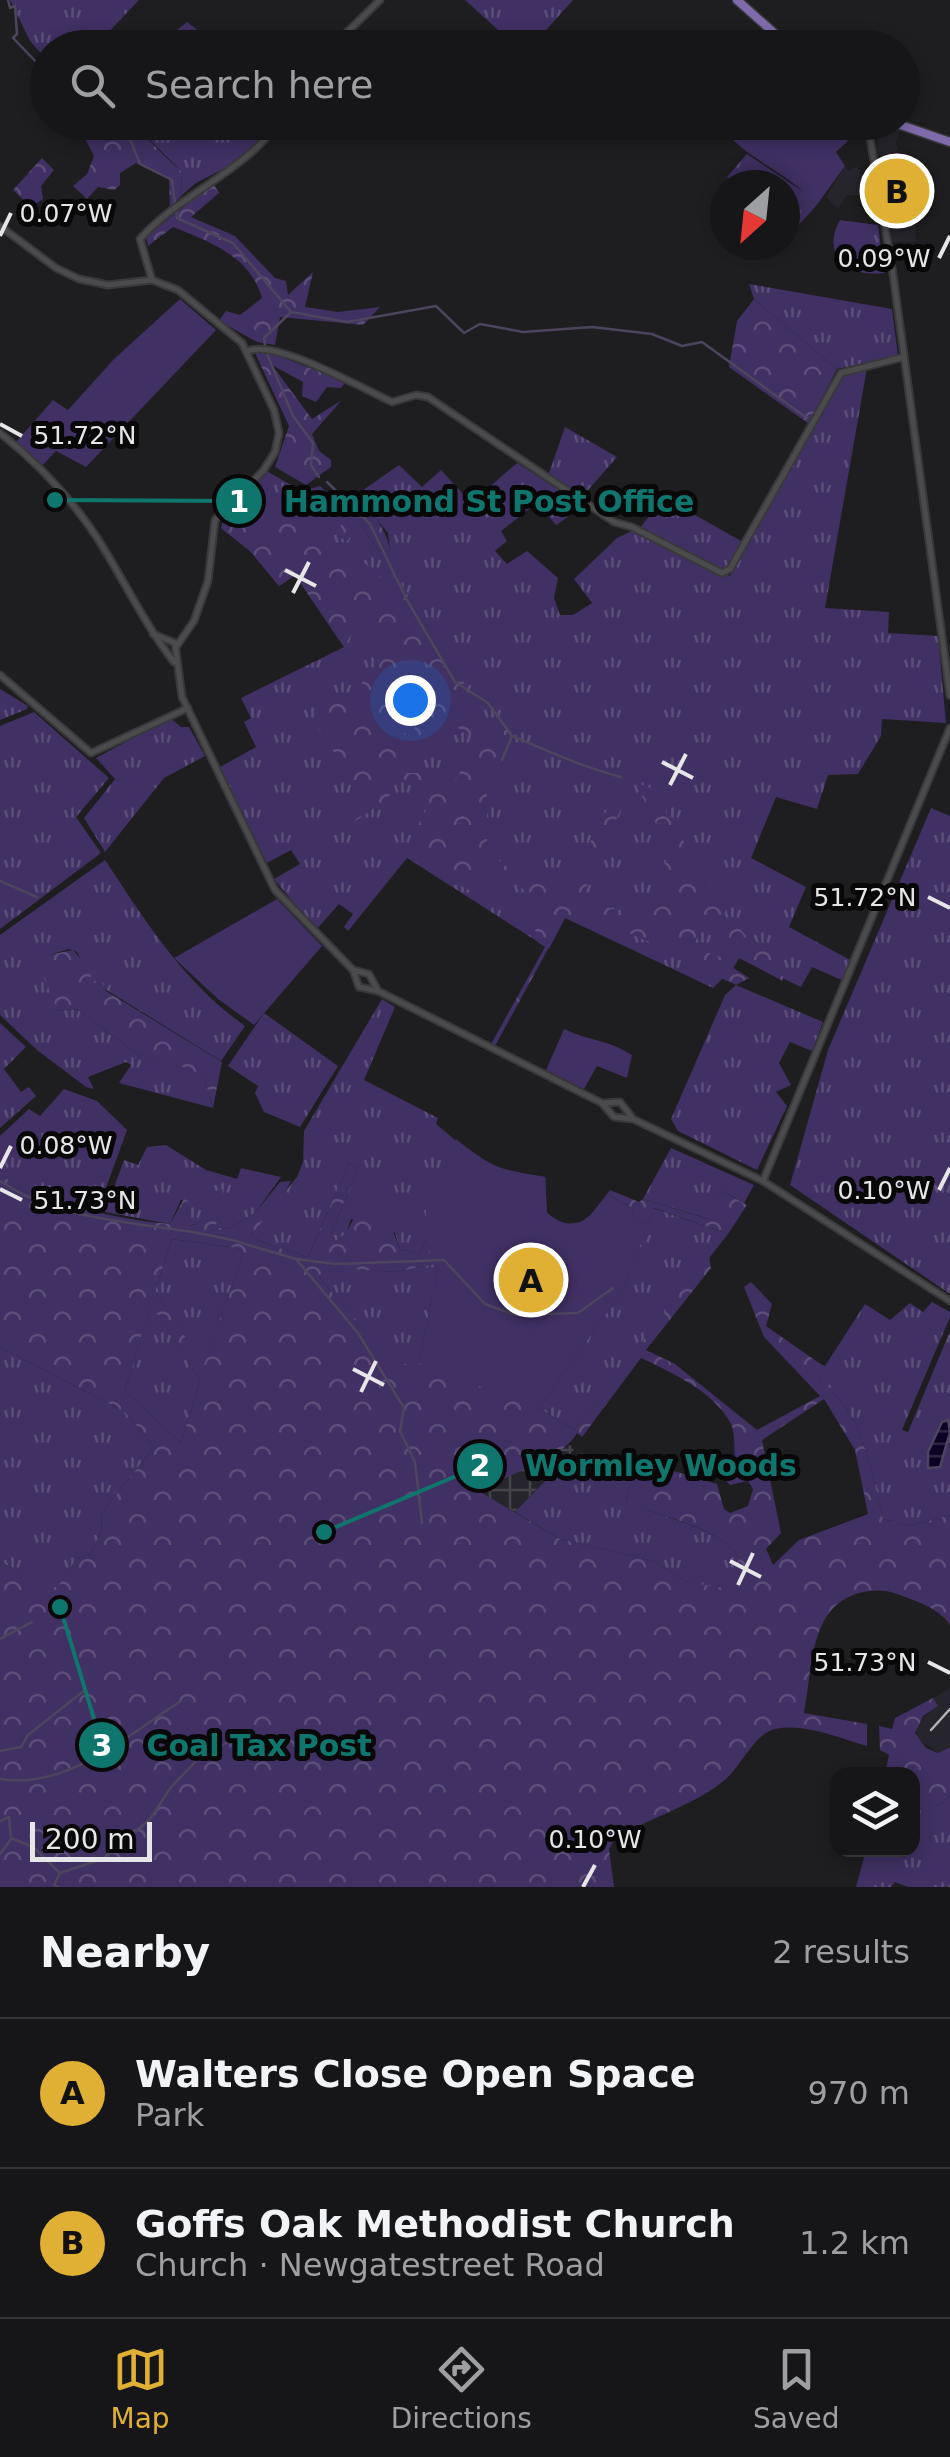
<!DOCTYPE html>
<meta charset="utf-8">
<style>
:root{--surface:#161618;--page:#232325;--text:#f1f3f6;--muted:#9e9fa2;--line:#353537;--accent:#e0b034}
body{margin:0;font-family:"DejaVu Sans",sans-serif;background:var(--page);color:var(--text)}
.controls{position:absolute;right:30px;bottom:30px;display:grid;overflow:hidden;border-radius:20px;box-shadow:0 5px 15px #0003}
.controls button{width:90px;height:90px;display:grid;place-items:center;padding:0;border:0;border-bottom:2px solid var(--line);background:var(--surface);color:var(--text);font:50px sans-serif}
.compass{position:absolute;left:710px;top:170px;width:90px;height:90px;border-radius:50%;background:var(--surface);box-shadow:0 5px 15px #0003;rotate:207deg}
.scale{position:absolute;left:30px;bottom:25px;width:122px;box-sizing:border-box;padding-left:10px;border:5px solid #e6e5e7;border-top:0;font-size:28px;line-height:35px;white-space:nowrap;color:#e6e5e7;-webkit-text-stroke:8px #080809;paint-order:stroke}
.you{position:absolute;left:410px;top:700px;width:35px;height:35px;margin:-25px;border:8px solid #fff;border-radius:50%;background:#1a73e8;box-shadow:0 0 0 15px #1a73e833}
.badge{display:grid;place-items:center;width:65px;height:65px;border-radius:50%;background:var(--accent);color:#111;font-size:32px;font-weight:700}
.pin{position:absolute;translate:-50% -50%;border:5px solid #fff;box-shadow:0 2px 10px #0006}
.list{margin:0;padding:0;list-style:none}
h2{display:flex;justify-content:space-between;align-items:center;height:130px;margin:0;padding:0 40px;font-size:42px}
h2 small{font-size:32px;font-weight:400;color:var(--muted)}
.list li{display:grid;grid-template-columns:65px 1fr auto;gap:30px;align-items:center;box-sizing:border-box;height:150px;padding:0 40px;border-top:2px solid var(--line)}
.list b{display:block;font-size:38px;white-space:nowrap}
.list p{margin:0;font-size:32px;white-space:nowrap;color:var(--muted)}
.list em{font-size:32px;font-style:normal;color:var(--muted)}
.icon{flex:none;width:55px;height:55px;fill:none;stroke:currentColor;stroke-width:2;stroke-linecap:round;stroke-linejoin:round}
.map{position:relative;flex:none;width:950px;height:1887px;overflow:hidden}
.search{position:absolute;background:var(--surface);box-shadow:0 5px 15px #0003;left:30px;right:30px;top:30px;height:110px;display:flex;align-items:center;gap:25px;box-sizing:border-box;padding:0 35px;border-radius:55px;color:var(--muted);font-size:38px}
.sheet{height:430px;background:var(--surface)}
nav{display:flex;justify-content:space-around;align-items:center;box-sizing:border-box;height:140px;border-top:2px solid var(--line);background:var(--surface);font-size:28px;color:var(--muted)}
nav a{display:grid;justify-items:center;gap:5px}
nav .on{color:var(--accent)}
.map>svg:first-child{display:block}
.built{fill:#26242c}
.industrial{fill:url(#industrial-grid)}
.grass{fill:url(#grass-tufts)}
.forest{fill:url(#forest-crowns);fill-rule:evenodd}
.park{fill:#403063}
.water{fill:url(#water-rules);stroke:#4d455e;stroke-width:2.5}
.lines{fill:none;stroke-linecap:round;stroke-linejoin:round}
.stream{stroke:#4d455e;stroke-width:2.5}
.minor-casing{stroke:#39393b;stroke-width:9}
.major-casing{stroke:#39393b;stroke-width:11}
.minor{stroke:#4b4a4d;stroke-width:5}
.major{stroke:#7f6bac;stroke-width:8}
.rail{stroke:#b3b2b4;stroke-width:2.5}
.ticks{fill:none;stroke:#e6e5e7;stroke-width:4}
.ticks-label{font-size:25px;text-anchor:middle;fill:#e6e5e7;stroke:#080809;stroke-width:10;stroke-linejoin:round;paint-order:stroke}
.leader{fill:none;stroke:#0f766e;stroke-width:4}
.callout-dot{fill:#0f766e;stroke:#080809;stroke-width:4}
.mark-label{font-size:30px;text-anchor:middle;font-weight:bold;fill:#fff}
.callout-label{font-size:30px;text-anchor:middle;font-weight:bold;fill:#0f766e;stroke:#080809;stroke-width:10;stroke-linejoin:round;paint-order:stroke}
</style>
<div class="map">
<svg width="950" height="1887" viewBox="0 0 950 1887">
<defs>
<pattern id="industrial-grid" width="8" height="8" patternUnits="userSpaceOnUse" patternTransform="scale(2.5)"><rect width="8" height="8" fill="#26242c"/><path d="M0 4h8M4 0v8" fill="none" stroke="#46444b"/></pattern>
<pattern id="grass-tufts" width="24" height="20" patternUnits="userSpaceOnUse" patternTransform="scale(2.5)"><rect width="24" height="20" fill="#403063"/><path d="M3 7l-1-3M5 7V3M7 7l1-3M15 17l-1-3M17 17v-4M19 17l1-3" fill="none" stroke="#5c4e79"/></pattern>
<pattern id="forest-crowns" width="20" height="18" patternUnits="userSpaceOnUse" patternTransform="scale(2.5)"><rect width="20" height="18" fill="#403063"/><path d="M2 6a3 3 0 1 1 6 0M12 15a3 3 0 1 1 6 0" fill="none" stroke="#5c4e79"/></pattern>
<pattern id="water-rules" width="6" height="5" patternUnits="userSpaceOnUse" patternTransform="scale(2.5)"><rect width="6" height="5" fill="#0c0024"/><path d="M0 2.5h6" fill="none" stroke="#2f2544"/></pattern>
</defs>
<rect width="100%" height="100%" fill="#1e1d20"/>
<g class="built">
<path d="M886,126L900,130L895,145L898,148L896,153L878,156L877,138Z"/>
<path d="M845,166L849,171L857,166L874,197L847,195L838,209L826,197Z"/>
<path d="M914,216L916,242H892L889,219Z"/>
<path d="M950,1688V1747L938,1753L917,1738L916,1725L937,1706L933,1698Z"/>
</g>
<path class="industrial" d="M570,1445L574,1450L515,1512L481,1493L502,1477Z"/>
<g class="grass">
<path d="M10,0H139L104,37L132,40L140,47L48,48L47,60L30,41Z"/>
<path d="M465,0H573L531,47L518,48Z"/>
<path d="M187,22L220,47H156Z"/>
<path d="M127,123H273L240,160L196,183L182,195L181,171L138,128Z"/>
<path d="M747,154L808,195L816,206L793,231L785,225V185H736L727,177Z"/>
<path d="M840,220L878,225L884,273C850,278 820,256 840,220Z"/>
<path d="M749,284L892,309L898,356L837,369L754,299Z"/>
<path d="M867,368L825,608L889,612L888,633L938,636L946,723L882,719L881,736L858,774L828,775L817,809L776,797L751,858L806,887L789,927L852,961L844,981L812,967L801,987L739,958L733,968L749,978L735,984L722,979L713,988L565,918L549,949L407,858L348,931L344,927L353,914L339,904L316,930L274,879L300,864L291,850L267,863L220,767L256,747L244,722L251,718L241,698L344,647L295,575L279,586L250,551L221,528L268,472L302,491L320,486L361,525L379,552L390,551L388,533L356,495L399,465L422,487L441,470L471,503L517,463L584,506L556,525L537,503L501,531L507,541L495,551L507,564L527,551L558,578L554,598L560,615H573L592,603L574,579L617,538L634,530L730,576L843,373Z"/>
<path d="M565,427L617,457L582,497L548,476Z"/>
<path d="M663,497L743,542L729,568L723,570L641,527Z"/>
<path d="M0,689L28,706L27,709L0,720Z"/>
<path d="M34,712L109,778L76,817L101,853L0,929V726Z"/>
<path d="M170,718L181,727H189L205,756L164,778L105,852L84,818L115,779L96,758Z"/>
<path d="M931,808L950,816V1294L790,1185L828,1050Z"/>
<path d="M105,860C147,923 183,982 245,1026L221,1061L92,981L77,952L69,949L49,955L47,982L58,1011L77,1009L136,1053L193,1069L205,1081L213,1108L119,1083L131,1065L126,1062L88,1077L94,1089L86,1087L37,1050L0,1015V935Z"/>
<path d="M736,985L823,1022L812,1051L790,1042L779,1063L791,1085L776,1092L787,1106L757,1170L678,1131L671,1119L725,995Z"/>
<path d="M382,999L395,1007L364,1080L438,1118L436,1124L482,1163L507,1172L545,1177L547,1213C575,1236 590,1219 607,1194L635,1215L636,1221L648,1224L653,1208L728,1234L574,1430L539,1408L624,1288L648,1228L440,1307L426,1169V1240L419,1254L400,1249L395,1233L351,1219L346,1234L336,1241L330,1236L358,1168L349,1163L308,1257L263,1243L251,1234L297,1177L303,1162L304,1131Z"/>
<path d="M264,1013L338,1066L300,1127L264,1112L255,1093L258,1086L228,1066Z"/>
<path d="M0,1023L26,1047L4,1069L21,1092L29,1087L36,1096L0,1128Z"/>
<path d="M64,1089L97,1101L127,1130L103,1196L91,1208L19,1190L0,1174V1136L29,1109L40,1116Z"/>
<path d="M166,1145L206,1170L237,1179L241,1168L281,1177L255,1213L228,1229L216,1227L222,1190L201,1222L189,1226V1201L181,1200L170,1224L105,1212L124,1160L138,1165L147,1147Z"/>
<path d="M671,1148L754,1185L744,1203L722,1191L709,1219L643,1199Z"/>
<path d="M172,1239L237,1248L243,1253L204,1366L155,1291Z"/>
<path d="M434,1264L437,1273L419,1364L394,1365L319,1277L323,1266L396,1272Z"/>
<path d="M932,1302L950,1312V1317L902,1430L908,1432L950,1331V1515L910,1526L883,1519C870,1466 864,1414 819,1379V1363L825,1366L865,1304L890,1320L910,1303L923,1312Z"/>
<path d="M151,1303L200,1380L181,1443L125,1391Z"/>
<path d="M0,1347L125,1412L154,1447L101,1514L102,1530L90,1555L77,1558L57,1589L0,1562Z"/>
<path d="M599,1459L634,1475L626,1500C661,1520 717,1524 740,1559L736,1586L726,1591L687,1582L654,1561L560,1539L515,1512L547,1479L552,1482L568,1467L583,1478Z"/>
<path d="M950,1795V1887H908L895,1882L891,1887H856L866,1850H912L913,1807L941,1805Z"/>
</g>
<g class="forest">
<path d="M77,123C146,122 132,127 181,171L182,195L170,208L169,179L136,163L120,173V185L114,190L98,187L87,199L73,186L87,174L94,156Z"/>
<path d="M42,158L54,170L41,186L43,199L31,207L13,190Z"/>
<path d="M213,183L219,193L191,217L235,236L275,278L286,281L288,295L313,272L305,307L338,312L380,307L363,325L280,317L275,345L257,342L223,323L220,319L226,311L240,315L262,298C250,256 210,242 173,227L148,246L146,237Z"/>
<path d="M754,299L837,369L809,424L729,367L737,321Z"/>
<path d="M263,350L346,382L341,388L327,387L316,402L302,396L303,382L272,365L312,419L342,400L312,434L319,451L331,460V467L306,485L275,467L289,426L255,353Z"/>
<path d="M268,472L278,478L258,505L282,516L299,518L323,499L328,513L308,535L334,555L366,564L378,577L396,575L444,657L468,688L450,703L443,719L507,727L513,742L487,788V850C510,871 534,888 566,889L619,787L629,791L582,896L638,920L670,852L635,782L653,789L726,912L702,929L692,947L723,958L728,943L720,923L730,918L749,939L782,952L783,981L739,958L733,968L749,978L736,985L714,970L601,921L565,918L495,1046L491,1044L545,947L535,940L536,900L506,874L484,880L473,892L407,858L406,848L429,804L398,773L388,799L351,824L346,815L365,800L316,725L317,699L351,697L395,640L362,616L344,647L295,575L279,586L250,551L221,528L226,512ZM419,654L443,685L434,712L441,729L443,719L479,740L472,748L460,745L453,757L460,773L445,794L427,773H397L436,733L429,709L408,737L391,719V706L369,702L382,681Z"/>
<path d="M343,493C364,497 388,529 390,551L379,552L361,525L347,541L340,537L342,510L332,494Z"/>
<path d="M32,948L49,955L73,950L89,968L92,981L102,982L106,991L222,1062L213,1108L205,1081L193,1070L136,1053L77,1009L58,1011Z"/>
<path d="M349,1163L358,1168L330,1236L336,1241C352,1232 351,1214 368,1203L385,1211L400,1249L419,1254L426,1240V1169L431,1167L486,1225L649,1228L624,1288L539,1408L574,1430L709,1255L711,1268L646,1350L675,1364L757,1430L820,1396L764,1337L744,1287L751,1282L772,1304L766,1326L819,1363V1379C864,1414 870,1466 883,1519L910,1526L950,1515V1625C939,1608 916,1601 897,1594C884,1589 872,1590 859,1593C808,1607 813,1670 804,1713L867,1724V1746C838,1738 805,1723 775,1729C755,1733 741,1766 726,1779C695,1805 650,1818 615,1838L609,1849L614,1887H0V1562L57,1588L77,1558L90,1555L102,1530L101,1514L154,1447L125,1412L0,1347V1174C36,1203 123,1220 170,1224L184,1199L189,1201L190,1226L201,1222L207,1193L223,1189L216,1227L228,1229L255,1213L280,1182L291,1181L280,1202L251,1234L263,1243L308,1257ZM172,1239L237,1248L243,1253L204,1365L155,1291ZM434,1264L437,1273L419,1364H394L319,1277L324,1267L396,1272ZM151,1304L200,1380L181,1443L125,1391ZM641,1358C672,1373 714,1391 731,1424C736,1434 733,1457 737,1470L726,1481L730,1485L748,1481L753,1489L748,1506L730,1513L724,1509L717,1484L637,1460L626,1501C661,1519 717,1524 740,1559L731,1589L687,1582L654,1561L560,1539L482,1493C509,1469 559,1464 577,1433L582,1437ZM824,1399L855,1450L868,1514L799,1540L773,1565L766,1549L781,1533L762,1440Z"/>
<path d="M610,1190L639,1202L643,1199L708,1219L722,1191L747,1205L728,1234L654,1208L648,1224L636,1221L632,1208L607,1194Z"/>
<path d="M933,1698L938,1706L923,1716L915,1733L926,1748L938,1753L950,1747V1795L941,1805L915,1808L912,1774H885L889,1755L880,1750L879,1726L892,1729L895,1718Z"/>
</g>
<g class="park">
<path d="M746,123H827L848,141L836,152L845,166L816,206C795,177 757,164 732,139Z"/>
<path d="M180,299L216,330L86,467L56,451L43,465L16,442L53,400L68,410L114,359Z"/>
<path d="M277,899L322,946L254,1025L218,999L174,958Z"/>
<path d="M564,1029C589,1041 607,1039 632,1055L627,1078L597,1066L584,1089L546,1070Z"/>
<path d="M456,1139C494,1169 498,1169 545,1177L547,1213L563,1224L585,1222L607,1194L632,1208L636,1221L648,1224L624,1288L539,1408L419,1364L437,1273L426,1240L428,1173L445,1172Z"/>
<path d="M581,1453L599,1460L583,1478L568,1467Z"/>
</g>
<path class="water" d="M948,1420L950,1432L940,1467L928,1468V1452L942,1422Z"/>
<g class="lines">
<g class="stream">
<path d="M8,0L10,8L15,6L17,34L13,38L42,68L48,66"/>
<path d="M208,48L211,46"/>
<path d="M101,122L122,139H130L140,164L172,180L177,218L233,243L291,312L347,322L436,306L464,333L480,324L523,332L592,327L652,334L682,346L702,342L807,418"/>
<path d="M265,346L264,338L290,313"/>
<path d="M267,354L293,416L313,443L311,465L319,477"/>
<path d="M327,482L370,524L407,600L455,682L488,703L512,736"/>
<path d="M502,760L512,736C549,751 582,767 621,777"/>
<path d="M0,881L37,897"/>
<path d="M0,1181C72,1229 162,1220 243,1243"/>
<path d="M245,1244L296,1259L358,1333L404,1408L400,1431L415,1462L422,1523"/>
<path d="M296,1259L335,1264L444,1260L485,1304L515,1315L578,1313L613,1288"/>
<path d="M0,1639L32,1622"/>
<path d="M0,1751L21,1747L28,1735L85,1690"/>
<path d="M0,1779C68,1790 129,1734 181,1701"/>
<path d="M0,1821L9,1817L11,1838L33,1847L60,1873L54,1885L58,1887"/>
<path d="M0,1854L11,1839"/>
<path d="M60,1873L105,1858L150,1819L171,1787L199,1758L237,1737"/>
</g>
<g class="minor-casing">
<g id="minor">
<path d="M331,48L380,0"/>
<path d="M871,122L869,132L893,274L950,696"/>
<path d="M0,226L56,268L79,279L108,285L152,280L178,290L242,343L274,410L279,433L275,452L263,471L215,520L208,581L194,621L176,647"/>
<path d="M152,280L140,239C181,193 243,173 279,122"/>
<path d="M248,351C276,339 363,389 392,402L416,395L428,397L614,522L632,527L722,573L730,569L841,373L904,357"/>
<path d="M0,433C38,463 69,496 96,536C123,578 144,624 174,662"/>
<path d="M153,634L175,643L182,697L275,890L353,970L359,987L378,991L602,1103L614,1117L633,1119L763,1181L950,1301"/>
<path d="M0,675L91,753L188,708"/>
<path d="M353,970L369,974L378,991"/>
<path d="M605,1103L620,1102L631,1116"/>
<path d="M763,1181L950,728"/>
</g>
</g>
<g class="major-casing">
<g id="major">
<path d="M737,0L791,48"/>
<path d="M892,122L950,142"/>
</g>
</g>
<use href="#minor" class="minor"/>
<use href="#major" class="major"/>
<path class="rail" d="M931,1730L950,1709"/>
</g>
<path class="ticks" d="M0,236L11,213M939,258L950,236M0,424L22,436M285,570L316,586M293,593L309,562M662,762L693,778M670,785L686,754M928,897L950,908M0,1168L11,1146M0,1189L22,1200M939,1190L950,1168M353,1369L384,1385M361,1392L376,1361M730,1561L761,1577M738,1585L753,1553M928,1662L950,1673M583,1887L595,1865"/>
<g class="ticks-label">
<text x="66" y="222">0.07°W</text>
<text x="884" y="267">0.09°W</text>
<text x="85" y="444">51.72°N</text>
<text x="865" y="906">51.72°N</text>
<text x="66" y="1154">0.08°W</text>
<text x="884" y="1199">0.10°W</text>
<text x="85" y="1209">51.73°N</text>
<text x="865" y="1671">51.73°N</text>
<text x="595" y="1848">0.10°W</text>
</g>
<path class="leader" d="M55 500L239 501M324 1532L480 1466M60 1607L102 1745"/>
<g class="callout-dot">
<circle cx="55" cy="500" r="10"/>
<circle cx="324" cy="1532" r="10"/>
<circle cx="60" cy="1607" r="10"/>
<circle cx="239" cy="501" r="25"/>
<circle cx="480" cy="1466" r="25"/>
<circle cx="102" cy="1745" r="25"/>
</g>
<g class="mark-label">
<text x="239" y="512">1</text>
<text x="480" y="1476">2</text>
<text x="102" y="1756">3</text>
</g>
<g class="callout-label">
<text x="489" y="512">Hammond St Post Office</text>
<text x="661" y="1476">Wormley Woods</text>
<text x="259" y="1756">Coal Tax Post</text>
</g>
</svg>
<div class="controls">
<button><svg class="icon" aria-label="layers" viewBox="0 0 24 24"><path d="M12 4l9 5-9 5-9-5zM3 14l9 5 9-5"/></svg></button>
</div>
<svg class="compass" viewBox="-18 -18 36 36"><path d="M0-13l5 13h-10z" fill="#e53935"/><path d="M0 13l5-13h-10z" fill="#9e9fa2"/></svg>
<div class="scale">200 m</div>
<div class="you"></div>
<div class="pin badge" style="left:531px;top:1280px">A</div>
<div class="pin badge" style="left:897px;top:191px">B</div>
<div class="search"><svg class="icon" aria-label="search" viewBox="0 0 24 24"><circle cx="10" cy="10" r="6"/><path d="M15 15l6 6"/></svg>Search here</div>
</div>
<section class="sheet">
<h2>Nearby<small>2 results</small></h2>
<ul class="list">
<li><span class="badge">A</span><div><b>Walters Close Open Space</b><p>Park</p></div><em>970 m</em></li>
<li><span class="badge">B</span><div><b>Goffs Oak Methodist Church</b><p>Church · Newgatestreet Road</p></div><em>1.2 km</em></li>
</ul>
</section>
<nav>
<a class="on"><svg class="icon" aria-label="map" viewBox="0 0 24 24"><path d="M3 6l6-2 6 2 6-2v14l-6 2-6-2-6 2zM9 4v14M15 6v14"/></svg>Map</a>
<a><svg class="icon" aria-label="directions" viewBox="0 0 24 24"><path d="M12 3l9 9-9 9-9-9zM9 14v-3h6M13 9l2 2-2 2"/></svg>Directions</a>
<a><svg class="icon" aria-label="saved" viewBox="0 0 24 24"><path d="M7 4h10v16l-5-4-5 4z"/></svg>Saved</a>
</nav>
